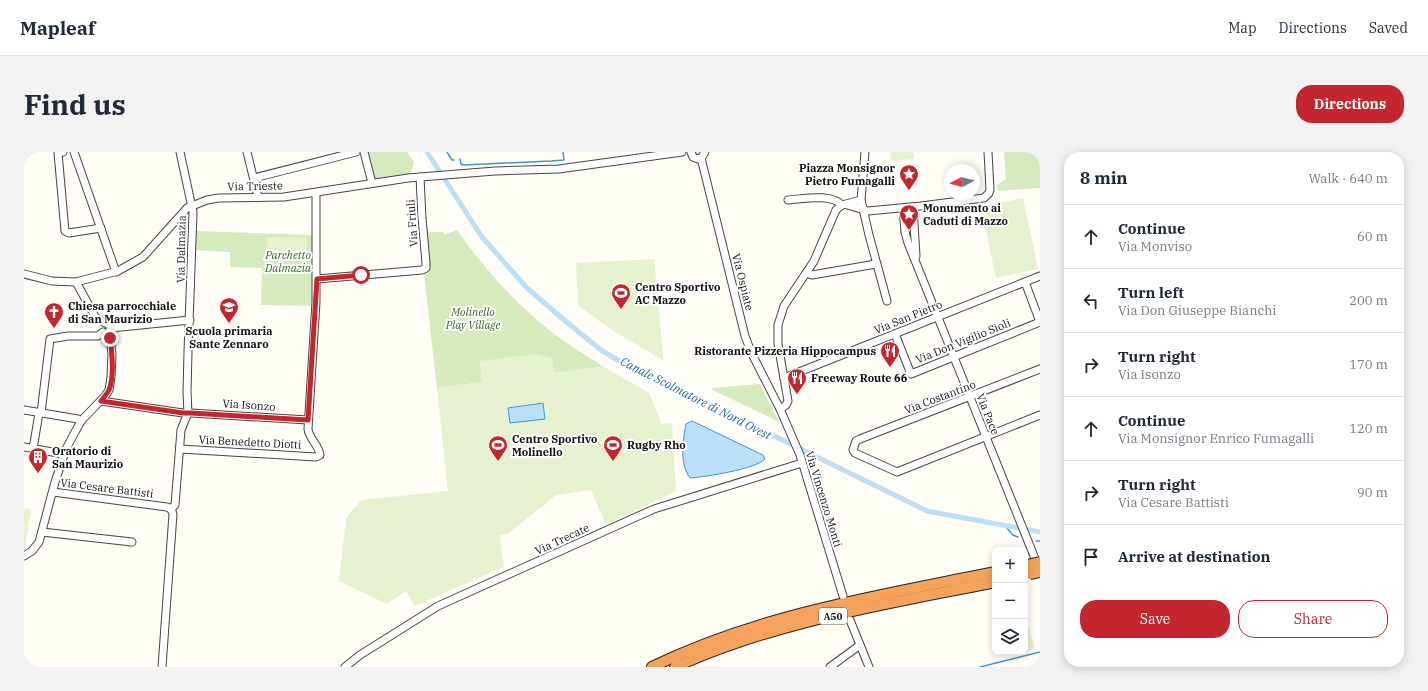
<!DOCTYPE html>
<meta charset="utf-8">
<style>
:root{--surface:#fff;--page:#f2f2f3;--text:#1f2937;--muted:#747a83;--line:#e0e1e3;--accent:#c4262e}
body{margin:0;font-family:"IBM Plex Serif",serif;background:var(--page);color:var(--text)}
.controls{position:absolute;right:12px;bottom:12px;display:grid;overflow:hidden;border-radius:8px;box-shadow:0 2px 10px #0003}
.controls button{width:36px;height:36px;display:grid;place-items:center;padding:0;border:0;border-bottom:1px solid var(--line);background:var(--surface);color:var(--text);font:20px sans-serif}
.compass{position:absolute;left:920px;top:12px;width:36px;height:36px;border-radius:50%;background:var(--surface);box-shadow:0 2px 10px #0003;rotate:263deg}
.stop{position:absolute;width:12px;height:12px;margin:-9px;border:3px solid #c4262e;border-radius:50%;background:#fff}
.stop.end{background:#c4262e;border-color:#fff;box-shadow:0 1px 4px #0008}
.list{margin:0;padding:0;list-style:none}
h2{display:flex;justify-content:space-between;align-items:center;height:52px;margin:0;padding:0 16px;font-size:17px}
h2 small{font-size:13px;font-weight:400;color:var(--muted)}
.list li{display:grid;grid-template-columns:26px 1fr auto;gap:12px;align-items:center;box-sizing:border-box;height:64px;padding:0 16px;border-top:1px solid var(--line)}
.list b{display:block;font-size:15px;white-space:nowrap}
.list p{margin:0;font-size:13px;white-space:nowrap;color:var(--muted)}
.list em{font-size:13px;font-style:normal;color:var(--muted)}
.actions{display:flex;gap:8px;padding:12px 16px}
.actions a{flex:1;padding:9px 0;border:1px solid var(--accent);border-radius:16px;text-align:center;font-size:14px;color:var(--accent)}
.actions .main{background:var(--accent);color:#fff}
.icon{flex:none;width:22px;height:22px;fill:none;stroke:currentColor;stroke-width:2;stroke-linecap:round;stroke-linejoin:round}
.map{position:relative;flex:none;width:1016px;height:515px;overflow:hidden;border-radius:16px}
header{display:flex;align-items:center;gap:24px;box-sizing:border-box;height:56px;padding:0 20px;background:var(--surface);border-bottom:1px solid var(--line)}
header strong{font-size:19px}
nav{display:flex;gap:22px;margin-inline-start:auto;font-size:14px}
.intro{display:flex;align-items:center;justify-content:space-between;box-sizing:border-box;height:96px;padding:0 24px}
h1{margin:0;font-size:28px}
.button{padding:10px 18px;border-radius:16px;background:var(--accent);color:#fff;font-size:14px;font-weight:700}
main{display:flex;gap:24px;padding:0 24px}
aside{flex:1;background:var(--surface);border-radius:16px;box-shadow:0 2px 10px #0003}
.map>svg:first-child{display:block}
.green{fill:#d5ebbd}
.pitch{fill:#e6f2cf}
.water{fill:#b9e0f7;stroke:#3f96cf}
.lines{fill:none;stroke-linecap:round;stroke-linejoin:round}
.stream{stroke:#3f96cf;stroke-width:1.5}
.canal{stroke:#b9e0f7;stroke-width:5}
.minor-casing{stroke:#444;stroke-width:9}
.highway-casing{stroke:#222;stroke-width:12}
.minor{stroke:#fff;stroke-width:7}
.highway{stroke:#f5a25d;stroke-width:10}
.highway-bridge-casing{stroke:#222;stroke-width:12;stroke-linecap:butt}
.highway-bridge{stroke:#f5a25d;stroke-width:10}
.route{stroke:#c4262e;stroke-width:5}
.labels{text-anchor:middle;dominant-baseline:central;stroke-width:4;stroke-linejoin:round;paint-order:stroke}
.shield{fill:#fff;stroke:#585858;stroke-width:1}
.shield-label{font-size:10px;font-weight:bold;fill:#111}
.poi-label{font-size:11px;font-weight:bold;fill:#111;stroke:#fff;text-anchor:start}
.street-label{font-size:11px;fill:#111;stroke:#fff}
.park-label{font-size:11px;font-style:italic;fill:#2f6b1f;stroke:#fff}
.water-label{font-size:12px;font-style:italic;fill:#1768a6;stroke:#fff}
</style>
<header>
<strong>Mapleaf</strong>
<nav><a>Map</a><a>Directions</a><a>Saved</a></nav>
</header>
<div class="intro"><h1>Find us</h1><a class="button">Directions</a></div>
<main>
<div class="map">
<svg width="1016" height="515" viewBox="0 0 1016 515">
<rect width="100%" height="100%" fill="#fffdf5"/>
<g class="green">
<path d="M344,0H383L390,10L387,21L351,27Z"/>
<path d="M980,0H1016V36L974,39L973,33L982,27Z"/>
<path d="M433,78C459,115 489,149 524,177C540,190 560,202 577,213L576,215L530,221L456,210L458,230L413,236L400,122L404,120L405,116L403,80H419L420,83Z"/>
<path d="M172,79L290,83V154L237,153L238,116L206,115V100L171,98Z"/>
<path d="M736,232L755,270L689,238L688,236Z"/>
</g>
<g class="pitch">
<path d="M866,0H889L890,7L867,9Z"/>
<path d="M999,46L1014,117L972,126L957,55Z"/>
<path d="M243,85L283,86L282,109L242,108Z"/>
<path d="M630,107L639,202V208L586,177L554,153L552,111Z"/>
<path d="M513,202L528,206L531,221L576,215L577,213L625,241L638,272L648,271L652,339L582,373L567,338L532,343L484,382L476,383L480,415L391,454L382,439L363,452L315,429L322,366L337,348L424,339L413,236L458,230L456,209Z"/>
<path d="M0,356L7,357L1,396H0Z"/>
<path d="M1005,475L1011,497L1001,500V476Z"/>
</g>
<g class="water">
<path d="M519,251L521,267L486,271L484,256Z"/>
<path d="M668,269L739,303L741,307C732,317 681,325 666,326C655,311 659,288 662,272Z"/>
</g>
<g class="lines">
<g class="stream">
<path d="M423,0L428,8H430"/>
<path d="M436,7L437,12L439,13L527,9L540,8L539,0"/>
<path d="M981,374L989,383L994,385"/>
<path d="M1012,389H1016"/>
<path d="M956,515L1016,500"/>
</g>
<path class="canal" d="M403,0L458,85L502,135L540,168L577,198L607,216L677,251L732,275L903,359L1016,380"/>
<g class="minor-casing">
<g id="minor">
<path d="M39,0L34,1L41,79L45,81L77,76"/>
<path d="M50,0L92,120"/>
<path d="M156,0L169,60L164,200L163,240L164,261"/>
<path d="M223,0L234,45"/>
<path d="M340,0L348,31"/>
<path d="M667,0L669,5L674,7L678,5L681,0"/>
<path d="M841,0L837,48L845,83L863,149"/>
<path d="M677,6L721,184L727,200L756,257L776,303L819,444"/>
<path d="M230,26L332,0"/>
<path d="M764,48C779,47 807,41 818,53"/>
<path d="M823,53L844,59L897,54L960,46L965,41L966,38L964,0"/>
<path d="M889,55L892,104"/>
<path d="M879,56L881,80L884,91L1014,414"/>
<path d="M782,121L788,123L852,112"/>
<path d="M0,122L28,129L52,130L94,119L119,105L163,56L183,48L195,46L260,45L384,26L471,19L535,17L658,0"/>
<path d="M293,127L398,118L402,116V111L398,66L396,25"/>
<path d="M52,130L73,168"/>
<path d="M1001,130L1016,170"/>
<path d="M87,176L166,168"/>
<path d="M871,182L887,222L1016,170"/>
<path d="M1016,217L836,287L832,289L829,298L831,301L873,320L1016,263"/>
<path d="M760,226L1016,124"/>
<path d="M77,249L159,261H167L284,268"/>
<path d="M756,257L762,253L764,249L754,192V173L760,154L790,109L812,58L818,53L837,48"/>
<path d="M0,258L54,267L57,269"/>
<path d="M17,261L26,187L44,184H74L79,180"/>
<path d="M0,295L34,301L40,303"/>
<path d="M9,297L15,261"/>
<path d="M156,297L292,305L296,303C295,293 285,287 284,277L292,150V41"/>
<path d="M29,340L143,355L147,357"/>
<path d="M147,357L151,353L157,278L164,261"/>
<path d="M18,380L108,390"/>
<path d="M0,404L8,399L15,390L31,330L42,297L50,282L57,269L81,244L85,238L87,225L88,202L85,179L87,176L84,172L81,171L71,165"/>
<path d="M826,468L845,515"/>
<path d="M0,512L1,515"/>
<path d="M138,515L149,362L147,357"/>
<path d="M321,515L336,503L414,454L630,357L778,311"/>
<path d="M806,515L836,493"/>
</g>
</g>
<g class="highway-casing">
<g id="highway">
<path d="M628,515C737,462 854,444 971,420"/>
<path d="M651,515C752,469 863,452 971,430"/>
</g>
</g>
<use href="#minor" class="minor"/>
<use href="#highway" class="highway"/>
<g class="highway-bridge-casing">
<g id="highway-bridge">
<path d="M1003,413L1016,410"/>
<path d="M1006,422L1016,420"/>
</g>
</g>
<use href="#highway-bridge" class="highway-bridge"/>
</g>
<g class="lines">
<path class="route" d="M86,186C88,200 90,225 85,238C83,242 80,245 77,249L159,261H167L284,268L293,127L337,123"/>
</g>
<defs>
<g id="sight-pin" transform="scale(1)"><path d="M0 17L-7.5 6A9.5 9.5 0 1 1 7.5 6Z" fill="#c4262e" stroke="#fff"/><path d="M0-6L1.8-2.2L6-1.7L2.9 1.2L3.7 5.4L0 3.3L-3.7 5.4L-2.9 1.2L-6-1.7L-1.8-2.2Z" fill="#fff"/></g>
<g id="stadium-pin" transform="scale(1)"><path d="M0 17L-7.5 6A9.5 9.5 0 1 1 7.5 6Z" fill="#c4262e" stroke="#fff"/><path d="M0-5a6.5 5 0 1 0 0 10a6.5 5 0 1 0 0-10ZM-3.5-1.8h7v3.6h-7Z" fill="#fff"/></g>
<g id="school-pin" transform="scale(1)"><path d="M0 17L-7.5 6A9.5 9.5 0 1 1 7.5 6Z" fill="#c4262e" stroke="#fff"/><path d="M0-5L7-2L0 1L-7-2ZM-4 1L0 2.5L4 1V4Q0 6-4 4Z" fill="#fff"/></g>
<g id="church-pin" transform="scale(1)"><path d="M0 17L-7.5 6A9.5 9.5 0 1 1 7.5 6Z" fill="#c4262e" stroke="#fff"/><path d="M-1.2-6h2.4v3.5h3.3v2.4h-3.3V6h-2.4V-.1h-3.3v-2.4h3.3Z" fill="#fff"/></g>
<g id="restaurant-pin" transform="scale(1)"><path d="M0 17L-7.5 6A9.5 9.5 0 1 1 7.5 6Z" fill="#c4262e" stroke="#fff"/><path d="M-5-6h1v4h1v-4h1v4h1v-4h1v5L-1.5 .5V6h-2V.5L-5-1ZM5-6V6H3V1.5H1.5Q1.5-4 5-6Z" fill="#fff"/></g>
<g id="building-pin" transform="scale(1)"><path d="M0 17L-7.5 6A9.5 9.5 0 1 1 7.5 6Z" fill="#c4262e" stroke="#fff"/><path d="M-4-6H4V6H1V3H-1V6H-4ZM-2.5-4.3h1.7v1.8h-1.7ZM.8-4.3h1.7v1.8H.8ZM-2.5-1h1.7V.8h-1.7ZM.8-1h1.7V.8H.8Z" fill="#fff"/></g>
</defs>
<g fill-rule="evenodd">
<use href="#sight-pin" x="885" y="22"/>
<use href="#sight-pin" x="885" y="62"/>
<use href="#stadium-pin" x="597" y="141"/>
<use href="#school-pin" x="205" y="155"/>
<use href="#church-pin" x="30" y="160"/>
<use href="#restaurant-pin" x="866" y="199"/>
<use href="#restaurant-pin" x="773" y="226"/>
<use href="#stadium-pin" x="474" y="293"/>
<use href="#stadium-pin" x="589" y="293"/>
<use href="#building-pin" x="14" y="305"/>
</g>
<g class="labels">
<rect class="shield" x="795" y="456" width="28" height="16" rx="3"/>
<g class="shield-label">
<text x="809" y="464">A50</text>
</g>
<g class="poi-label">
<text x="871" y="16" text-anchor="end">Piazza Monsignor<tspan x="871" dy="13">Pietro Fumagalli</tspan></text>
<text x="899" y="56">Monumento ai<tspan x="899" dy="13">Caduti di Mazzo</tspan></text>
<text x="611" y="135">Centro Sportivo<tspan x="611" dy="13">AC Mazzo</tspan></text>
<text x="44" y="154">Chiesa parrocchiale<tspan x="44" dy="13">di San Maurizio</tspan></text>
<text x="205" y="179" text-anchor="middle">Scuola primaria<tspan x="205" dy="13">Sante Zennaro</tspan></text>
<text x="852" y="199" text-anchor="end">Ristorante Pizzeria Hippocampus</text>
<text x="787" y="226">Freeway Route 66</text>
<text x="488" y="287">Centro Sportivo<tspan x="488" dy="13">Molinello</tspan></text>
<text x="603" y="293">Rugby Rho</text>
<text x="28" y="299">Oratorio di<tspan x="28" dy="13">San Maurizio</tspan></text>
</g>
<g class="street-label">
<text transform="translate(231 34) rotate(-1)">Via Trieste</text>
<text transform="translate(388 71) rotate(-94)">Via Friuli</text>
<text transform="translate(157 97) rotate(-89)">Via Dalmazia</text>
<text transform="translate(719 130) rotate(76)">Via Ospiate</text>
<text transform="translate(884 165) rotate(-22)">Via San Pietro</text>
<text transform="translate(939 189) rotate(-22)">Via Don Vigilio Sioli</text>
<text transform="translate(916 245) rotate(-21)">Via Costantino</text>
<text transform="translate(225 253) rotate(4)">Via Isonzo</text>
<text transform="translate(964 262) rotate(68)">Via Pace</text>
<text transform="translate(226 290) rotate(3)">Via Benedetto Diotti</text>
<text transform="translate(83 336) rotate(7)">Via Cesare Battisti</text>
<text transform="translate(800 347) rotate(73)">Via Vincenzo Monti</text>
<text transform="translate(538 387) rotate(-25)">Via Trecate</text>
</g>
<g class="park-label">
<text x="264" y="103">Parchetto<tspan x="264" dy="13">Dalmazia</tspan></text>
<text x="449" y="160">Molinello<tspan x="449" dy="13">Play Village</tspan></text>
</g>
<g class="water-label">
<text transform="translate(672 246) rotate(27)">Canale Scolmatore di Nord Ovest</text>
</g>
</g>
</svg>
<div class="controls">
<button>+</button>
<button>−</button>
<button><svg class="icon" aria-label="layers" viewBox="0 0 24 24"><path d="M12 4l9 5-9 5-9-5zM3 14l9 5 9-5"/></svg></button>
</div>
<svg class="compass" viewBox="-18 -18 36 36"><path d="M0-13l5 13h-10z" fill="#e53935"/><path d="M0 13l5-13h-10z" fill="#747a83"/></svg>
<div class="stop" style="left:337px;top:123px"></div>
<div class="stop end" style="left:86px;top:186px"></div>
</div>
<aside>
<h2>8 min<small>Walk · 640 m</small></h2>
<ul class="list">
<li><svg class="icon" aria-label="ahead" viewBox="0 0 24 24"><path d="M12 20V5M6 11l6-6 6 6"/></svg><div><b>Continue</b><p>Via Monviso</p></div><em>60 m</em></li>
<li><svg class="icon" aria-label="left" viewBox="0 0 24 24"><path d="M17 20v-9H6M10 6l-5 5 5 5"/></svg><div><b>Turn left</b><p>Via Don Giuseppe Bianchi</p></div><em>200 m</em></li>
<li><svg class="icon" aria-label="right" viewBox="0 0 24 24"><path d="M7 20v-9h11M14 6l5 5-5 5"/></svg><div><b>Turn right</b><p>Via Isonzo</p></div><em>170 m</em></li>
<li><svg class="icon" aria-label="ahead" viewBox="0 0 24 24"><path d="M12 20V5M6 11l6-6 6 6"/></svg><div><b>Continue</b><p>Via Monsignor Enrico Fumagalli</p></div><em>120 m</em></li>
<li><svg class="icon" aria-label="right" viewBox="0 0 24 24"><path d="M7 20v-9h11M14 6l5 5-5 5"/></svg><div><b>Turn right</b><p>Via Cesare Battisti</p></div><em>90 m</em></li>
<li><svg class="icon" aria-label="arrive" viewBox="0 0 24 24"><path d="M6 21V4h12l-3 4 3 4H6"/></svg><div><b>Arrive at destination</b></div></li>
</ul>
<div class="actions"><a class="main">Save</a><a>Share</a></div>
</aside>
</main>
